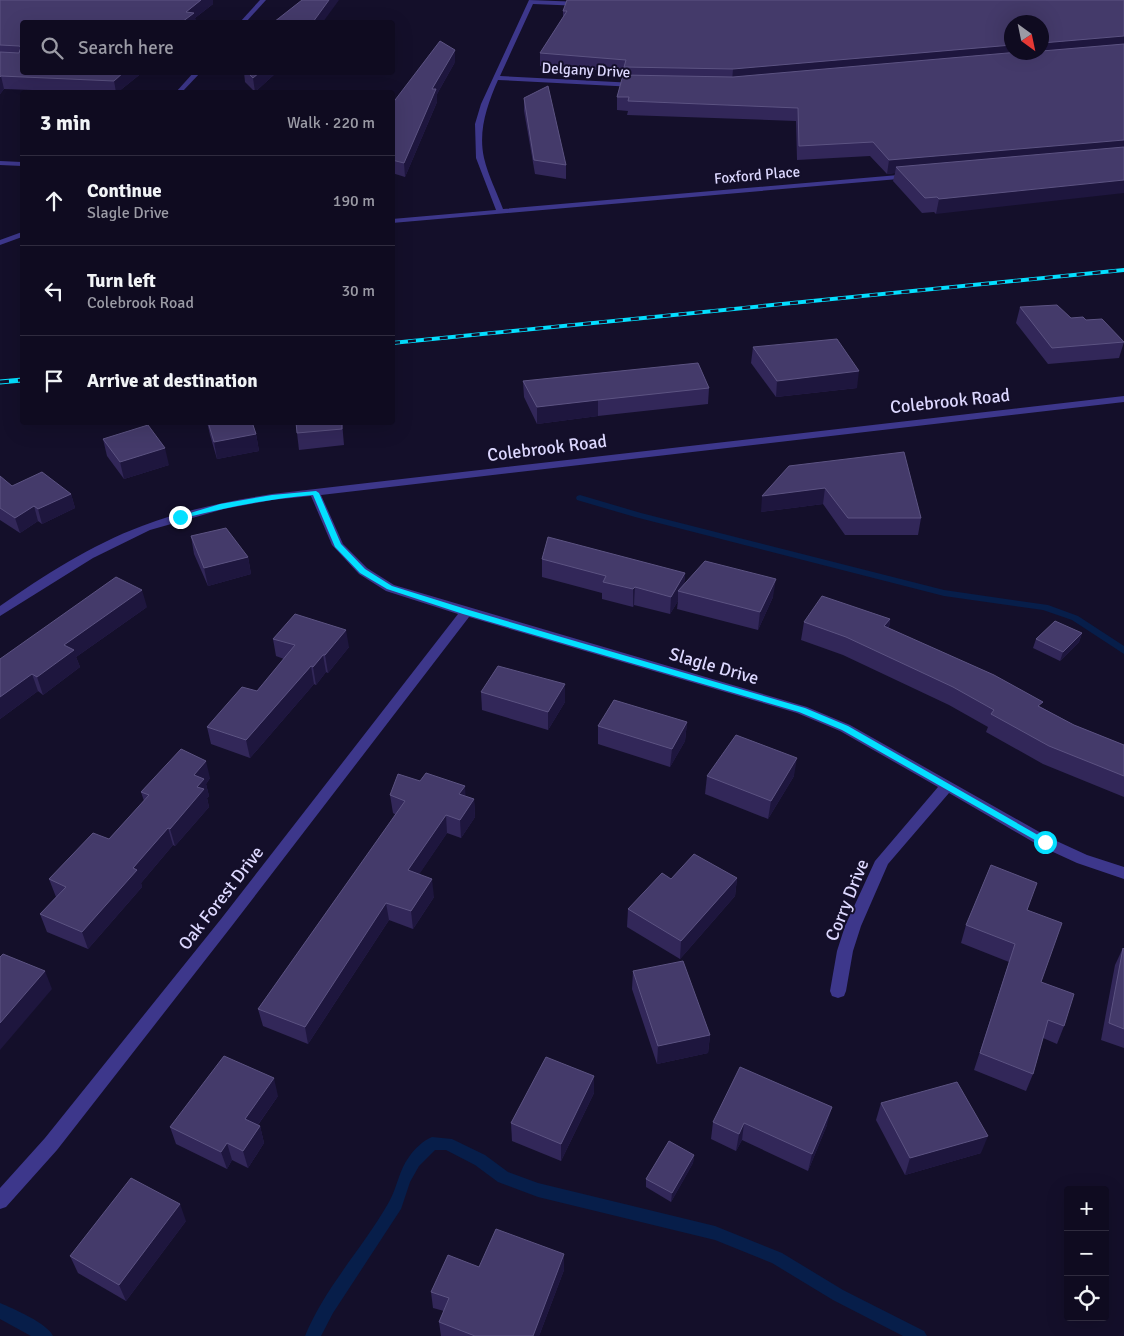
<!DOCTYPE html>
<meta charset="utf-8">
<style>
:root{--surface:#0f0b20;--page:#181429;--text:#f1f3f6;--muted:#9b9ba5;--line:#2f2b3e}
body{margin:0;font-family:Signika,sans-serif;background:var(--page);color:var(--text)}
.controls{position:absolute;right:15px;bottom:15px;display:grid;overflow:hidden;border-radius:5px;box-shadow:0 5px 20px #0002}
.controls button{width:45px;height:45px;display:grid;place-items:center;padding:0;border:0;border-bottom:1px solid var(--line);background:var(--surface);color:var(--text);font:25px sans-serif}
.compass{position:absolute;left:1004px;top:15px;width:45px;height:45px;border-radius:50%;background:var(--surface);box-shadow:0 5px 20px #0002;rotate:147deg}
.stop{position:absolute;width:15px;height:15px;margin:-11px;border:4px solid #04dfff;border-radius:50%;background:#fff}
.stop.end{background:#04dfff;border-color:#fff;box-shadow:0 1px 5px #0008}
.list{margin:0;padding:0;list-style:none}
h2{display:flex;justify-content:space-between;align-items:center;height:65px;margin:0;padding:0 20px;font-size:21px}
h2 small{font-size:16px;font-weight:400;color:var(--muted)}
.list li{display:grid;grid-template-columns:32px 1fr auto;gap:15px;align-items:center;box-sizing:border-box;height:90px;padding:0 20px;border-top:1px solid var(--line)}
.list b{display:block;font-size:19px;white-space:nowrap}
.list p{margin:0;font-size:16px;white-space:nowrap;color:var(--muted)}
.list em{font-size:16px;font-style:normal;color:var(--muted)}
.icon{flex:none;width:28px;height:28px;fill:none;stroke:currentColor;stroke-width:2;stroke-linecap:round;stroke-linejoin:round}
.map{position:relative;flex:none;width:1124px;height:1336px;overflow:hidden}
.search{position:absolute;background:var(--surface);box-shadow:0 5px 20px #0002;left:20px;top:20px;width:375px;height:55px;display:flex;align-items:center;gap:12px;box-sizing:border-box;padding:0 18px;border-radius:5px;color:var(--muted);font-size:19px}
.panel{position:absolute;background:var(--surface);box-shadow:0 5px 20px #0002;left:20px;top:90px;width:375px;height:335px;border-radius:5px}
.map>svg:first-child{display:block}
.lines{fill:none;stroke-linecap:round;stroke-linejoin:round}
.stream{fill:#071e4a;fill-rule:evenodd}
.minor{fill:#3d378b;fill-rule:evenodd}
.rail-far1-casing{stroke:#04dfff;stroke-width:4}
.rail-casing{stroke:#04dfff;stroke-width:5}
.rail-far1{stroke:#140f2a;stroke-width:2.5;stroke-dasharray:8;stroke-linecap:butt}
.rail{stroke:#140f2a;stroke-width:3;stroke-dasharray:9;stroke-linecap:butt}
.wall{fill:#322759}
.shaded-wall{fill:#1e163e}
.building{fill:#443a6a;stroke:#5c5382}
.route{fill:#04dfff}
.labels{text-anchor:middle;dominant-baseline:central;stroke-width:4;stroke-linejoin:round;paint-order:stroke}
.far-street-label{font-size:15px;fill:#ddd8ff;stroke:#140f2a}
.street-label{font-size:18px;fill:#ddd8ff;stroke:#140f2a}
</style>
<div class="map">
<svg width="1124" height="1336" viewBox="0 0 1124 1336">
<rect width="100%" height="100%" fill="#140f2a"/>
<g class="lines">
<g class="stream">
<path d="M580,495L641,513L944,590L1048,605L1078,616L1124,646V654L1072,620L1043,610L944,596L635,517L577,500L576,498L577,496Z"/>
<path d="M432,1137L452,1139L485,1155L508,1172L538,1183L715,1226L782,1253L843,1290L924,1331L927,1336H903L833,1300L772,1263L715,1240L538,1197L498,1182L475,1165L446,1150H435L419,1166L410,1182L401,1209L333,1313L321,1336H305C325,1287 363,1248 389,1202C397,1188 399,1170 409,1157C414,1149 424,1140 432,1137Z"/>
<path d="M0,1303C14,1309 47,1323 53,1336H31L0,1319Z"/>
</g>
<g class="minor">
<path d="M260,0H266L246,22H240Z"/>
<path d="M529,0L582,2L585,4L582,6L533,4L500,76L635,83L638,85L635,87L498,80C487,105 478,131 484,158C488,175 497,193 503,209L910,174L914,176L910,178L392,223V219L496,210L476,158L475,124L481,104Z"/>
<path d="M194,72H201L182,92H176Z"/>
<path d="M0,161L22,162V166L0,165Z"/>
<path d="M22,232V237L0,245V240Z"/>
<path d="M1124,396V402L321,495L343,544L367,568L394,585L807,707L850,725L1050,838L1087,855L1124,867V879L1077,863L1040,846L949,793L888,864L861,926L853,951L846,991L844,996L838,998L832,996L830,991L837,951L845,926L875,861L938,787L840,731L797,713L469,617L231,927L57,1150L6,1207L0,1209V1188L45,1138L221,919L458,614L386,591L359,574L332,545L311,496L272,500L224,509L150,530L93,558L0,616V606C45,575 91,545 142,526C184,510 228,501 272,494Z"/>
</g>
<g class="rail-far1-casing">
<path id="rail-far1" d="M392,343L1124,270"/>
</g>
<g class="rail-casing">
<path id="rail" d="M0,382L22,380"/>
</g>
<use href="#rail-far1" class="rail-far1"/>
<use href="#rail" class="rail"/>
</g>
<g class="wall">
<path d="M0,0H213V4L195,18L196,22H22L143,72L118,92H87L4,89L0,94Z"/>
<path d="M1124,0L936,214L934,212L922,213L893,181L895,173L887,174L870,156L797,160L796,121L627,115L628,111L617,110V97L624,72L540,66V53L563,18V11Z"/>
<path d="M455,62L437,94V102L405,177L392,173V104Z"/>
<path d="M244,72H277L255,92L245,82Z"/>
<path d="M524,98L566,165V179L535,174L524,111Z"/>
<path d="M1020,307L1071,318L1086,320L1124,342L1119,358L1048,364L1016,323Z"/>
<path d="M753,347L857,388L776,397L751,363Z"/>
<path d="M523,381L709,388L708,404L598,416L537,424L524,397Z"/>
<path d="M207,422H252L256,434L259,451L217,459L210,435Z"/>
<path d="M296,422H342L344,445L299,450L297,433Z"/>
<path d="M103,439L169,465L124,479L107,456Z"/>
<path d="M789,466L921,518L918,535H845L823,504L761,512Z"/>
<path d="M0,476L12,486L71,494L75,508L42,524L38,521L20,533L0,520Z"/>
<path d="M191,536L248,557L251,574L208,586L194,554Z"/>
<path d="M542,559L685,573L684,585L773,597L758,630L677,609L678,601L670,614L634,605L633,607L602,599V593L542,577Z"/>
<path d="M147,607L76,657L80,667L43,695L38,691L0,719V659Z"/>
<path d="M890,619L889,628L1041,707L1074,725L1124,745V797L1043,764L986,732L988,727L949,705L843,655L801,640L804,622Z"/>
<path d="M1082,633L1079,642L1060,661L1033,648L1036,639Z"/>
<path d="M273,639L349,647L328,673L326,672L316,685L314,684L250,758L211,744L207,727L257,691L284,659L276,656Z"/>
<path d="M481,692L565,702L548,730L482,710Z"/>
<path d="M687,722L685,741L670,767L598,744V726Z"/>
<path d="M707,776H794L768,819L705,794Z"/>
<path d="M210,778L206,784L209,796L207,798L209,807L175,846L173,845L141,883L142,887L88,949L47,932L40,914L56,897L49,879L109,839L144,801L141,792Z"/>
<path d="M390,795L465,796L474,799L475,817L461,838L447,833L419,874L434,897L413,929L389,920L308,1044L263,1026L258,1009L396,815L393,813Z"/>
<path d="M737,878L735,896L680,959L627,927L628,909L671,879Z"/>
<path d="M1027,910L1041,982L1064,1026L1057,1044L1043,1038L1033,1074L1026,1091L974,1070L1009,962L961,943L966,925Z"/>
<path d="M1123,948L1124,949V1048L1101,1040L1115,965Z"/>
<path d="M633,971L710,1035L708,1053L657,1064L632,989Z"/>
<path d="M594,1076V1093L561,1161L512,1141L511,1123Z"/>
<path d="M278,1096L258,1125L260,1126L264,1143L248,1168L232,1160L227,1169L176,1144L170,1127Z"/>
<path d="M881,1103L981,1153L905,1175L876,1120Z"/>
<path d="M713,1122L827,1125L808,1171L742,1140L736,1151L711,1139Z"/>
<path d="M694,1155L693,1163L671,1202L646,1187V1179Z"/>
<path d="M186,1221L126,1301L78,1273L70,1256Z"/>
<path d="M479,1267L564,1270L539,1336H441L439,1322L444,1311L433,1308L431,1292Z"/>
</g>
<g class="shaded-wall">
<path d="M201,0H213V4L195,18L196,22H182L186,12Z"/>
<path d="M329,0H339L323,22H313Z"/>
<path d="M1124,36V48L732,82L733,69L1012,45V52H1042V43Z"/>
<path d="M455,50V62L437,94V102L405,177L404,163L432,89Z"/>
<path d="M124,72H143L118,92H116L114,81Z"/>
<path d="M260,72H277L255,92L253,78Z"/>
<path d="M1,76L4,89L0,94V77Z"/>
<path d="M1124,140V153L896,167L895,173L887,174L889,160Z"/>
<path d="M1124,180V193L936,214L939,199Z"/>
<path d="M859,371L857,388L776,397L777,381Z"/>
<path d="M598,400V416L537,424V407Z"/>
<path d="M256,434L259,451L217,459L214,442Z"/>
<path d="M165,448L169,465L124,479L120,462Z"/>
<path d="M825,488L823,504L761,512L762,496Z"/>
<path d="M71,494L75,508L42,524L38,509Z"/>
<path d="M34,506L38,521L20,533L15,518Z"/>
<path d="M248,557L251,574L208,586L204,568Z"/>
<path d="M685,573L684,590L678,591V601L670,614L671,597Z"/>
<path d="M776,579L773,597L758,630L760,612Z"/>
<path d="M635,587L634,605L633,607V589Z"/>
<path d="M142,590L147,607L76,657L80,667L43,695L37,677L64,645Z"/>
<path d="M890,619L887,637L884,626Z"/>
<path d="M346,630L349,647L328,673L325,655Z"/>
<path d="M1082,633L1079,642L1060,661L1063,652Z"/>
<path d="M323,655L326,672L316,685L313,667Z"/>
<path d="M311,666L314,684L250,758L246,740Z"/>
<path d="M32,674L38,691L0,719V697Z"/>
<path d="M565,684V702L548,730V712Z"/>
<path d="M687,722L685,741L670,767L672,749Z"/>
<path d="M797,758L794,776L768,819L771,801Z"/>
<path d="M206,761L210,778L206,784L209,796L207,798L209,807L175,846L170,829L194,775Z"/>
<path d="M465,786L466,804L459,794Z"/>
<path d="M474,799L475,817L461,838L460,820Z"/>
<path d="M446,815L447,833L410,888L408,870Z"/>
<path d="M168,828L173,845L141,883L142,887L88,949L82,932L133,868Z"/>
<path d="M737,878L735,896L680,959L681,941Z"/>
<path d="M432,879L434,897L413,929L411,911Z"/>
<path d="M386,903L389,920L308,1044L305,1027Z"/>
<path d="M45,971L52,989L0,1050V1023Z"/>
<path d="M710,1035L708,1053L657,1064L658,1046Z"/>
<path d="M594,1076V1093L561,1161V1144Z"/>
<path d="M274,1078L278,1096L250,1136L245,1119Z"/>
<path d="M832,1107L827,1125L808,1171L812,1154Z"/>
<path d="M744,1123L742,1140L736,1151L739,1134Z"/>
<path d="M260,1126L264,1143L248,1168L243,1151Z"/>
<path d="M988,1136L981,1153L905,1175L910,1158Z"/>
<path d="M227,1143L232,1160L227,1169L221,1152Z"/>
<path d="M694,1155L693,1163L671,1202L672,1193Z"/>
<path d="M180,1204L186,1221L126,1301L119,1285Z"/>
<path d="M564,1254V1270L539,1336H533Z"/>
</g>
<g class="building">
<path d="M0,0H201L186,12L194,13L182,22H22V72H124L114,81L1,76L0,77V52L19,53L21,47L19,46L0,45Z"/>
<path d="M302,0H329L313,22H274Z"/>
<path d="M567,0H1124V36L1042,43V22H1012V45L733,69L624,67L626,60L540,53L567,11H563Z"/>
<path d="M440,41L455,50L432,89H436L404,163L392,160V104Z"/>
<path d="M1124,44V140L889,160L873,142L799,146L798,108L628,101L629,97H617L623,75L733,77L1019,52H1042V51Z"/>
<path d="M247,72H260L253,78Z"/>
<path d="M548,86L566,165L534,160L524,98Z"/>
<path d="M1124,147V180L939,199L937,197L925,198L896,167Z"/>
<path d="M1057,305L1071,318L1083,317L1086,320L1102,319L1124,342L1052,348L1020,307Z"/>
<path d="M837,339L859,371L777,381L753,347Z"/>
<path d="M698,363L709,388L598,400L537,407L523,381Z"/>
<path d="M208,422H252L256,434L214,442Z"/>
<path d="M296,422H342V429L297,433Z"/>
<path d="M148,425L165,448L120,462L103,439Z"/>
<path d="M904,452L921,518H848L825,488L762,496L789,466Z"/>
<path d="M42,472L71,494L38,509L34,506L15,518L0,508V476L12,486Z"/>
<path d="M226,528L248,557L204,568L191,536Z"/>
<path d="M548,537L685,573L671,597L635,587L633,589L603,582L606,576L542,559Z"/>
<path d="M705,561L776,579L760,612L678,591Z"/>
<path d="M116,577L142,590L64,645L74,650L37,677L32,674L0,697V659Z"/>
<path d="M822,596L890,619L884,626L994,675L1043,702L1038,706L1074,725L1124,745V776L1049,746L991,714L994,710L953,687L846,637L804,622Z"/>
<path d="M295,614L346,630L325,655H323L313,667L311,666L246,740L207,727L242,687L257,691L295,645L273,639Z"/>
<path d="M1055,621L1082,633L1063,652L1036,639Z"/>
<path d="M498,666L565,684L548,712L481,692Z"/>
<path d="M614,700L687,722L672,749L598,726Z"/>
<path d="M736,735L797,758L771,801L707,776Z"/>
<path d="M181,749L206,761L194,775L204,779L197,787L204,789L170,829L168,828L133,868L137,870L82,932L40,914L66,887L49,879L93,833L109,839L149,795L141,792Z"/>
<path d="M426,773L465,786L459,794L474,799L460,820L446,815L408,870L432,879L411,911L386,903L305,1027L258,1009L405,801L390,795L398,774L420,781Z"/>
<path d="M694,854L737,878L681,941L628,909L662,873L671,879Z"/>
<path d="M991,865L1037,883L1027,910L1062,923L1041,982L1074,994L1064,1026L1048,1020L1033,1074L980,1053L1015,944L966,925Z"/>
<path d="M1123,948L1124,949V1029L1109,1023Z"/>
<path d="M3,954L45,971L0,1023V957Z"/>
<path d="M683,961L710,1035L658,1046L633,971Z"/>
<path d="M224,1056L274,1078L245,1119L260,1126L243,1151L227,1143L221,1152L170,1127Z"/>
<path d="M546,1057L594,1076L561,1144L511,1123Z"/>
<path d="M740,1067L832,1107L812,1154L744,1123L739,1134L713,1122Z"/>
<path d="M957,1082L988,1136L910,1158L881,1103Z"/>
<path d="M669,1141L694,1155L672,1193L646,1179Z"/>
<path d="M131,1178L180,1204L119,1285L70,1256Z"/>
<path d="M496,1229L564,1254L533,1336H475L439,1322L449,1298L431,1292L448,1255L479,1267Z"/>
</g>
<path class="route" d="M316,491L319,493L341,544L365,569L392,586L469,610L805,708L848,726L1050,842L1045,845L1042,844L842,730L799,712L463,614L387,589L360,573L335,547L313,495C267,499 224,508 180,519L177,517L220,504L272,495Z"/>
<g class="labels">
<g class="far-street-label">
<text transform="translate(586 70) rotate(3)">Delgany Drive</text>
<text transform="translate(757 175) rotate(-5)">Foxford Place</text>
</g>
<g class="street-label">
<text transform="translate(950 401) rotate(-6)">Colebrook Road</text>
<text transform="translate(547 448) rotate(-7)">Colebrook Road</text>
<text transform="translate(714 666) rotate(16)">Slagle Drive</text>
<text transform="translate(221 898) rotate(-52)">Oak Forest Drive</text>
<text transform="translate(847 900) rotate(-68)">Corry Drive</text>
</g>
</g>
</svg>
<div class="controls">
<button>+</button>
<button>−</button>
<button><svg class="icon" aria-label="locate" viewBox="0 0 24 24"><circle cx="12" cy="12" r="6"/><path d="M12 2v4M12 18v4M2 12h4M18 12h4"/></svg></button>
</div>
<svg class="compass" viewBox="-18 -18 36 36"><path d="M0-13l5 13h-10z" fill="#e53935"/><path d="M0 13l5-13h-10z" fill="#9b9ba5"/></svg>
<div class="stop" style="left:1045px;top:842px"></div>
<div class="stop end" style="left:180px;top:517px"></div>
<div class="search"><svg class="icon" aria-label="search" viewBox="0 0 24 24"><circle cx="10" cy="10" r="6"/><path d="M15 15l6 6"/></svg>Search here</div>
<section class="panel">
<h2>3 min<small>Walk · 220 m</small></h2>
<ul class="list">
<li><svg class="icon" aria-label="ahead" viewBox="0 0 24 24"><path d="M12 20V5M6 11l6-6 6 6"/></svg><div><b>Continue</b><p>Slagle Drive</p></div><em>190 m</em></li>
<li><svg class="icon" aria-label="left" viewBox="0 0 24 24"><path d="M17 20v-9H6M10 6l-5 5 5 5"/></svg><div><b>Turn left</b><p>Colebrook Road</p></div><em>30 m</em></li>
<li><svg class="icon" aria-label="arrive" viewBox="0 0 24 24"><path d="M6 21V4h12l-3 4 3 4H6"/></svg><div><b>Arrive at destination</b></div></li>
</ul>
</section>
</div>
